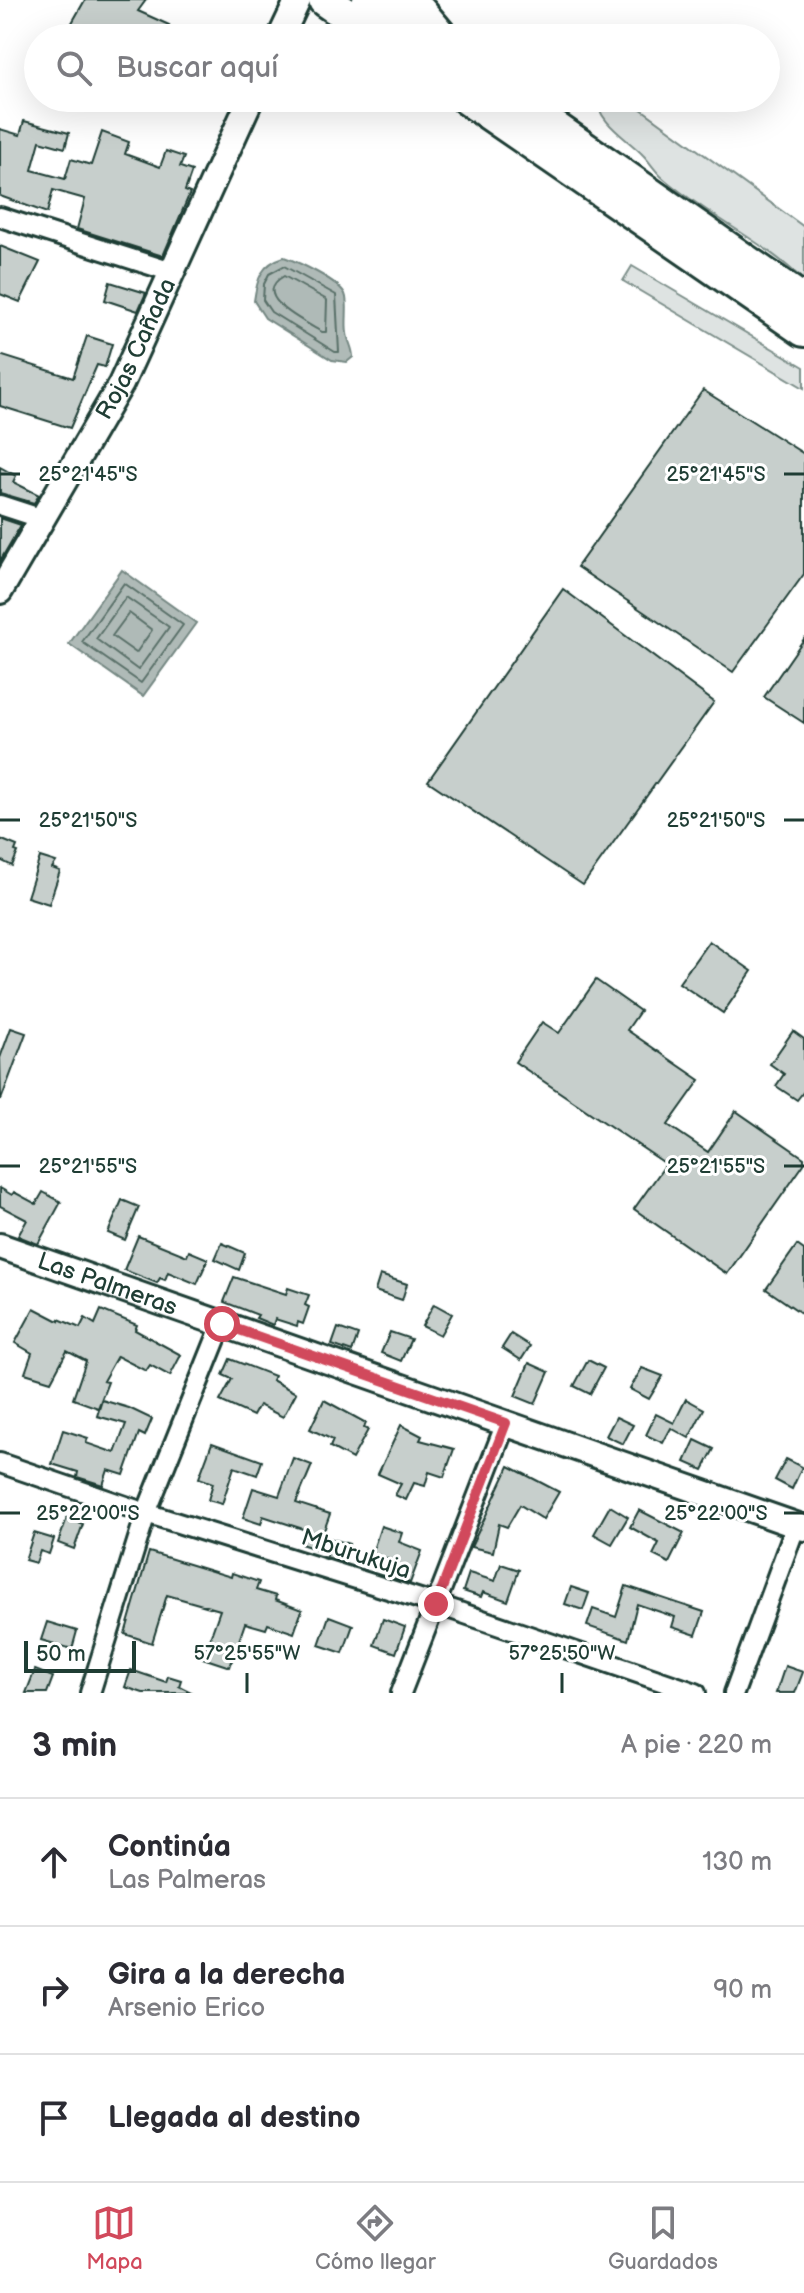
<!DOCTYPE html>
<html lang="es">
<meta charset="utf-8">
<style>
:root{--surface:#fff;--page:#f7f7f7;--text:#2b2b33;--muted:#7c7c81;--line:#e1e1e2;--accent:#d1495b}
body{margin:0;font-family:"Balsamiq Sans",sans-serif;background:var(--page);color:var(--text)}
.scale{position:absolute;left:24px;bottom:20px;width:112px;box-sizing:border-box;padding-left:8px;border:4px solid #1f3d34;border-top:0;font-size:22px;line-height:28px;white-space:nowrap;color:#1f3d34;-webkit-text-stroke:6px #fff;paint-order:stroke}
.stop{position:absolute;width:24px;height:24px;margin:-18px;border:6px solid #d1495b;border-radius:50%;background:#fff}
.stop.end{background:#d1495b;border-color:#fff;box-shadow:0 2px 8px #0008}
.list{margin:0;padding:0;list-style:none}
h2{display:flex;justify-content:space-between;align-items:center;height:104px;margin:0;padding:0 32px;font-size:34px}
h2 small{font-size:26px;font-weight:400;color:var(--muted)}
.list li{display:grid;grid-template-columns:52px 1fr auto;gap:24px;align-items:center;box-sizing:border-box;height:128px;padding:0 32px;border-top:2px solid var(--line)}
.list b{display:block;font-size:30px;white-space:nowrap}
.list p{margin:0;font-size:26px;white-space:nowrap;color:var(--muted)}
.list em{font-size:26px;font-style:normal;color:var(--muted)}
.icon{flex:none;width:44px;height:44px;fill:none;stroke:currentColor;stroke-width:2;stroke-linecap:round;stroke-linejoin:round}
.map{position:relative;flex:none;width:804px;height:1693px;overflow:hidden}
.search{position:absolute;background:var(--surface);box-shadow:0 8px 32px #0002;left:24px;right:24px;top:24px;height:88px;display:flex;align-items:center;gap:20px;box-sizing:border-box;padding:0 28px;border-radius:44px;color:var(--muted);font-size:30px}
.sheet{height:488px;background:var(--surface)}
nav{display:flex;justify-content:space-around;align-items:center;box-sizing:border-box;height:112px;border-top:2px solid var(--line);background:var(--surface);font-size:22px;color:var(--muted)}
nav a{display:grid;justify-items:center;gap:4px}
nav .on{color:var(--accent)}
.map>svg:first-child{display:block}
.green{fill:#dee3e2;stroke:#7e908b;stroke-width:2}
.water{fill:#afbab7;stroke:#758883;stroke-width:2}
.lines{fill:none;stroke-linecap:round;stroke-linejoin:round}
.shore{stroke:#596f68;stroke-width:2}
.building{fill:#c7cfcc;stroke:#1f3d34;stroke-width:2}
.street-casing{stroke:#1f3d34;stroke-width:24}
.secondary-casing{stroke:#1f3d34;stroke-width:30}
.highway-casing{stroke:#1f3d34;stroke-width:38}
.street{stroke:#fff;stroke-width:18}
.secondary{stroke:#fff;stroke-width:24}
.highway{stroke:#fff;stroke-width:32}
.route{stroke:#d1495b;stroke-width:10}
.ticks{fill:none;stroke:#1f3d34;stroke-width:3}
.labels{text-anchor:middle;dominant-baseline:central;stroke-width:6;stroke-linejoin:round;paint-order:stroke}
.street-label{font-size:24px;fill:#1f3d34;stroke:#fff}
.ticks-label{font-size:20px;text-anchor:middle;fill:#1f3d34;stroke:#fff;stroke-width:6;stroke-linejoin:round;paint-order:stroke}
</style>
<div class="map">
<svg width="804" height="1693" viewBox="0 0 804 1693">
<rect width="100%" height="100%" fill="#fff"/>
<filter id="ink" filterUnits="userSpaceOnUse"><feTurbulence type="fractalNoise" baseFrequency=".0125" numOctaves="2"/><feDisplacementMap in="SourceGraphic" scale="16" xChannelSelector="R" yChannelSelector="G"/><feConvolveMatrix kernelMatrix="1 2 1 2 8 2 1 2 1" color-interpolation-filters="sRGB"/></filter>
<g filter="url(#ink)">
<g class="green">
<path d="M597,98H626L804,227V281C763,240 707,216 663,178C655,171 650,162 643,155C628,139 597,122 597,98Z"/>
<path d="M632,266L804,367V388L623,281Z"/>
</g>
<g class="water">
<path d="M284,257C298,262 339,281 345,294C349,303 345,321 347,333C348,342 353,348 353,357L347,362L332,360L265,318L254,301C257,279 261,264 284,257Z"/>
<path d="M122,570L196,623L143,696L69,644Z"/>
</g>
<g class="lines">
<g class="shore">
<path d="M284,266L336,295L339,352H335L271,312L263,300L264,284L269,274Z"/>
<path d="M284,276L327,300L326,332H322C307,323 248,296 284,276Z"/>
<path d="M124,583L183,625L141,683L82,642Z"/>
<path d="M126,597L169,627L138,670L96,639Z"/>
<path d="M129,613L152,630L136,653L112,636Z"/>
</g>
</g>
<g class="building">
<path d="M85,0H146L138,11L169,25L160,38H98L69,28Z"/>
<path d="M24,121L69,133L65,148L40,141L32,170L65,179L71,159L91,165L102,132L129,142L125,154L160,167L166,151L184,157L180,167L192,171L185,191L190,193L163,256L77,229L85,199L53,190L47,213L0,196V129L20,135Z"/>
<path d="M0,246L40,262L20,302L0,294Z"/>
<path d="M110,282L146,293L138,311L105,300Z"/>
<path d="M87,336L112,344L105,367L97,365L70,428L0,406V355L73,378Z"/>
<path d="M703,390L804,454V574L733,672L577,567Z"/>
<path d="M0,467L16,476L13,482L39,495L34,503L0,493Z"/>
<path d="M0,518L21,525L0,561Z"/>
<path d="M563,589L714,702L583,885L428,781Z"/>
<path d="M804,639V723L764,697Z"/>
<path d="M0,839L17,846L15,851L18,852L12,866L0,860Z"/>
<path d="M40,857L56,862L52,868L60,871L49,904L27,897Z"/>
<path d="M709,941L752,971L723,1013L679,983Z"/>
<path d="M596,980L640,1011L627,1030L700,1080L668,1125L708,1152L736,1111L804,1158V1164L727,1274L634,1209L666,1164L515,1062L542,1022L559,1033Z"/>
<path d="M11,1028L26,1033L1,1100L0,1058Z"/>
<path d="M793,1031L804,1039V1091L797,1100L776,1086L784,1074L770,1064Z"/>
<path d="M0,1188L12,1195L14,1192L36,1204L43,1192L61,1202L38,1244L18,1236L27,1220L0,1206Z"/>
<path d="M122,1200L139,1207L125,1240L108,1233Z"/>
<path d="M138,1236L187,1256L189,1251L208,1259L197,1284L168,1272L165,1280L160,1278L157,1283L124,1270Z"/>
<path d="M222,1243L245,1253L239,1270L215,1259Z"/>
<path d="M797,1245L804,1250V1315L766,1289Z"/>
<path d="M380,1275L407,1284L402,1300L375,1291Z"/>
<path d="M234,1277L286,1294L288,1288L309,1295L305,1305L309,1307L303,1324L298,1322L297,1326L275,1319L273,1325L256,1318L258,1315L224,1302Z"/>
<path d="M434,1304L452,1314L440,1335L422,1326Z"/>
<path d="M34,1308L59,1321V1319L80,1328L85,1318L95,1324L101,1310L137,1325L135,1330L181,1355L170,1376L150,1365L146,1371L117,1356L103,1381L108,1382L98,1408L73,1399L86,1361L67,1351L51,1381L25,1373L32,1353L15,1343Z"/>
<path d="M338,1328L358,1335L352,1352L332,1345Z"/>
<path d="M390,1332L411,1339L401,1361L381,1353Z"/>
<path d="M511,1334L530,1346L521,1360L502,1348Z"/>
<path d="M230,1359L274,1376L272,1380L296,1393L283,1417L259,1405L253,1416L220,1401L232,1379L223,1375Z"/>
<path d="M588,1360L604,1368L590,1394L574,1386Z"/>
<path d="M529,1363L549,1372L535,1404L515,1396Z"/>
<path d="M642,1368L663,1376L649,1399L630,1389Z"/>
<path d="M686,1399L704,1409L689,1438L671,1428L663,1443L646,1435L656,1414L674,1423Z"/>
<path d="M102,1400L129,1408L152,1419L145,1436L139,1433L124,1475L108,1470L103,1485L77,1477L78,1472L52,1464L63,1430L88,1438L86,1443L115,1453L126,1424L97,1416Z"/>
<path d="M324,1400L366,1423L364,1428L368,1430L352,1459L330,1447L333,1440L310,1429Z"/>
<path d="M616,1417L633,1425L623,1444L606,1436Z"/>
<path d="M401,1425L422,1436L420,1440L454,1449L444,1477L429,1472L425,1486L414,1483L406,1500L395,1495L401,1484L378,1474Z"/>
<path d="M695,1440L714,1449L703,1470L685,1462Z"/>
<path d="M212,1443L262,1461L257,1475L234,1467L222,1504L208,1500L213,1483L199,1478Z"/>
<path d="M293,1458L312,1465L296,1503L330,1514L322,1536L349,1544L343,1562L326,1557L328,1553L301,1544L306,1530L263,1516L261,1524L243,1518L253,1488L279,1496Z"/>
<path d="M786,1459L802,1467L792,1489L775,1480Z"/>
<path d="M509,1466L559,1492L543,1519L520,1505L507,1527L499,1524L493,1552L471,1547Z"/>
<path d="M610,1506L628,1517L612,1544L594,1534Z"/>
<path d="M639,1510L684,1533L669,1563L653,1555L659,1543L630,1527Z"/>
<path d="M67,1518L83,1524L74,1549L58,1543Z"/>
<path d="M381,1526L402,1533L399,1542L422,1551L410,1583L392,1578L397,1562L372,1553Z"/>
<path d="M34,1533L54,1539L49,1554L40,1551L36,1563L25,1560Z"/>
<path d="M149,1552L231,1577L232,1573L259,1582L256,1590L276,1596L275,1600L302,1610L294,1633L268,1624L266,1629L245,1623L230,1667L203,1658L220,1610L167,1595L152,1643L125,1634Z"/>
<path d="M501,1564L519,1570L508,1601L483,1592L481,1597L463,1591L469,1573L495,1581Z"/>
<path d="M626,1586L704,1612L696,1635L672,1627L675,1617L637,1604L628,1640L587,1626L593,1609L616,1617Z"/>
<path d="M571,1587L589,1593L583,1610L565,1604Z"/>
<path d="M329,1616L353,1625L343,1653L319,1645Z"/>
<path d="M383,1619L405,1627L396,1653L374,1645Z"/>
<path d="M47,1622L77,1631L72,1649L41,1640Z"/>
<path d="M785,1666L803,1672L795,1693H776Z"/>
<path d="M35,1670L53,1677L47,1693H26Z"/>
<path d="M131,1670L166,1682L168,1676L181,1680L179,1686L193,1693H143L125,1687Z"/>
</g>
<g class="lines">
<g class="street-casing">
<g id="street">
<path d="M0,217L172,272"/>
<path d="M0,505L43,519"/>
<path d="M0,1463L146,1513L436,1604L696,1693"/>
<path d="M90,1693L146,1513L222,1324"/>
<path d="M401,1693L506,1423"/>
<path d="M734,1693L796,1525"/>
</g>
</g>
<g class="secondary-casing">
<g id="secondary">
<path d="M280,38L298,0"/>
<path id="s1" d="M0,591L121,384L251,98"/>
<path id="s2" d="M0,1246L804,1528"/>
</g>
</g>
<g class="highway-casing">
<g id="highway">
<path d="M325,0L380,38"/>
<path d="M369,0L425,38"/>
<path d="M410,0L442,38"/>
<path d="M467,98L804,330"/>
<path d="M512,98L804,302"/>
</g>
</g>
<use href="#street" class="street"/>
<use href="#secondary" class="secondary"/>
<use href="#highway" class="highway"/>
</g>
</g>
<g class="lines" filter="url(#ink)">
<path class="route" d="M222,1324L506,1423L436,1604"/>
</g>
<path class="ticks" d="M0,474H20M784,474H804M0,820H20M784,820H804M0,1166H20M784,1166H804M0,1513H20M784,1513H804M247,1673V1693M562,1673V1693"/>
<g class="labels">
<g class="street-label">
<text stroke="none"><textPath href="#s1" startOffset="278">Rojas Cañada</textPath></text>
<text stroke="none"><textPath href="#s2" startOffset="114">Las Palmeras</textPath></text>
<text transform="translate(356 1554) rotate(18)">Mburukuja</text>
</g>
</g>
<g class="ticks-label">
<text x="88" y="481">25°21'45"S</text>
<text x="716" y="481">25°21'45"S</text>
<text x="88" y="827">25°21'50"S</text>
<text x="716" y="827">25°21'50"S</text>
<text x="88" y="1173">25°21'55"S</text>
<text x="716" y="1173">25°21'55"S</text>
<text x="88" y="1520">25°22'00"S</text>
<text x="716" y="1520">25°22'00"S</text>
<text x="247" y="1660">57°25'55"W</text>
<text x="562" y="1660">57°25'50"W</text>
</g>
</svg>
<div class="scale">50 m</div>
<div class="stop" style="left:222px;top:1324px"></div>
<div class="stop end" style="left:436px;top:1604px"></div>
<div class="search"><svg class="icon" aria-label="search" viewBox="0 0 24 24"><circle cx="10" cy="10" r="6"/><path d="M15 15l6 6"/></svg>Buscar aquí</div>
</div>
<section class="sheet">
<h2>3 min<small>A pie · 220 m</small></h2>
<ul class="list">
<li><svg class="icon" aria-label="ahead" viewBox="0 0 24 24"><path d="M12 20V5M6 11l6-6 6 6"/></svg><div><b>Continúa</b><p>Las Palmeras</p></div><em>130 m</em></li>
<li><svg class="icon" aria-label="right" viewBox="0 0 24 24"><path d="M7 20v-9h11M14 6l5 5-5 5"/></svg><div><b>Gira a la derecha</b><p>Arsenio Erico</p></div><em>90 m</em></li>
<li><svg class="icon" aria-label="arrive" viewBox="0 0 24 24"><path d="M6 21V4h12l-3 4 3 4H6"/></svg><div><b>Llegada al destino</b></div></li>
</ul>
</section>
<nav>
<a class="on"><svg class="icon" aria-label="map" viewBox="0 0 24 24"><path d="M3 6l6-2 6 2 6-2v14l-6 2-6-2-6 2zM9 4v14M15 6v14"/></svg>Mapa</a>
<a><svg class="icon" aria-label="directions" viewBox="0 0 24 24"><path d="M12 3l9 9-9 9-9-9zM9 14v-3h6M13 9l2 2-2 2"/></svg>Cómo llegar</a>
<a><svg class="icon" aria-label="saved" viewBox="0 0 24 24"><path d="M7 4h10v16l-5-4-5 4z"/></svg>Guardados</a>
</nav>
